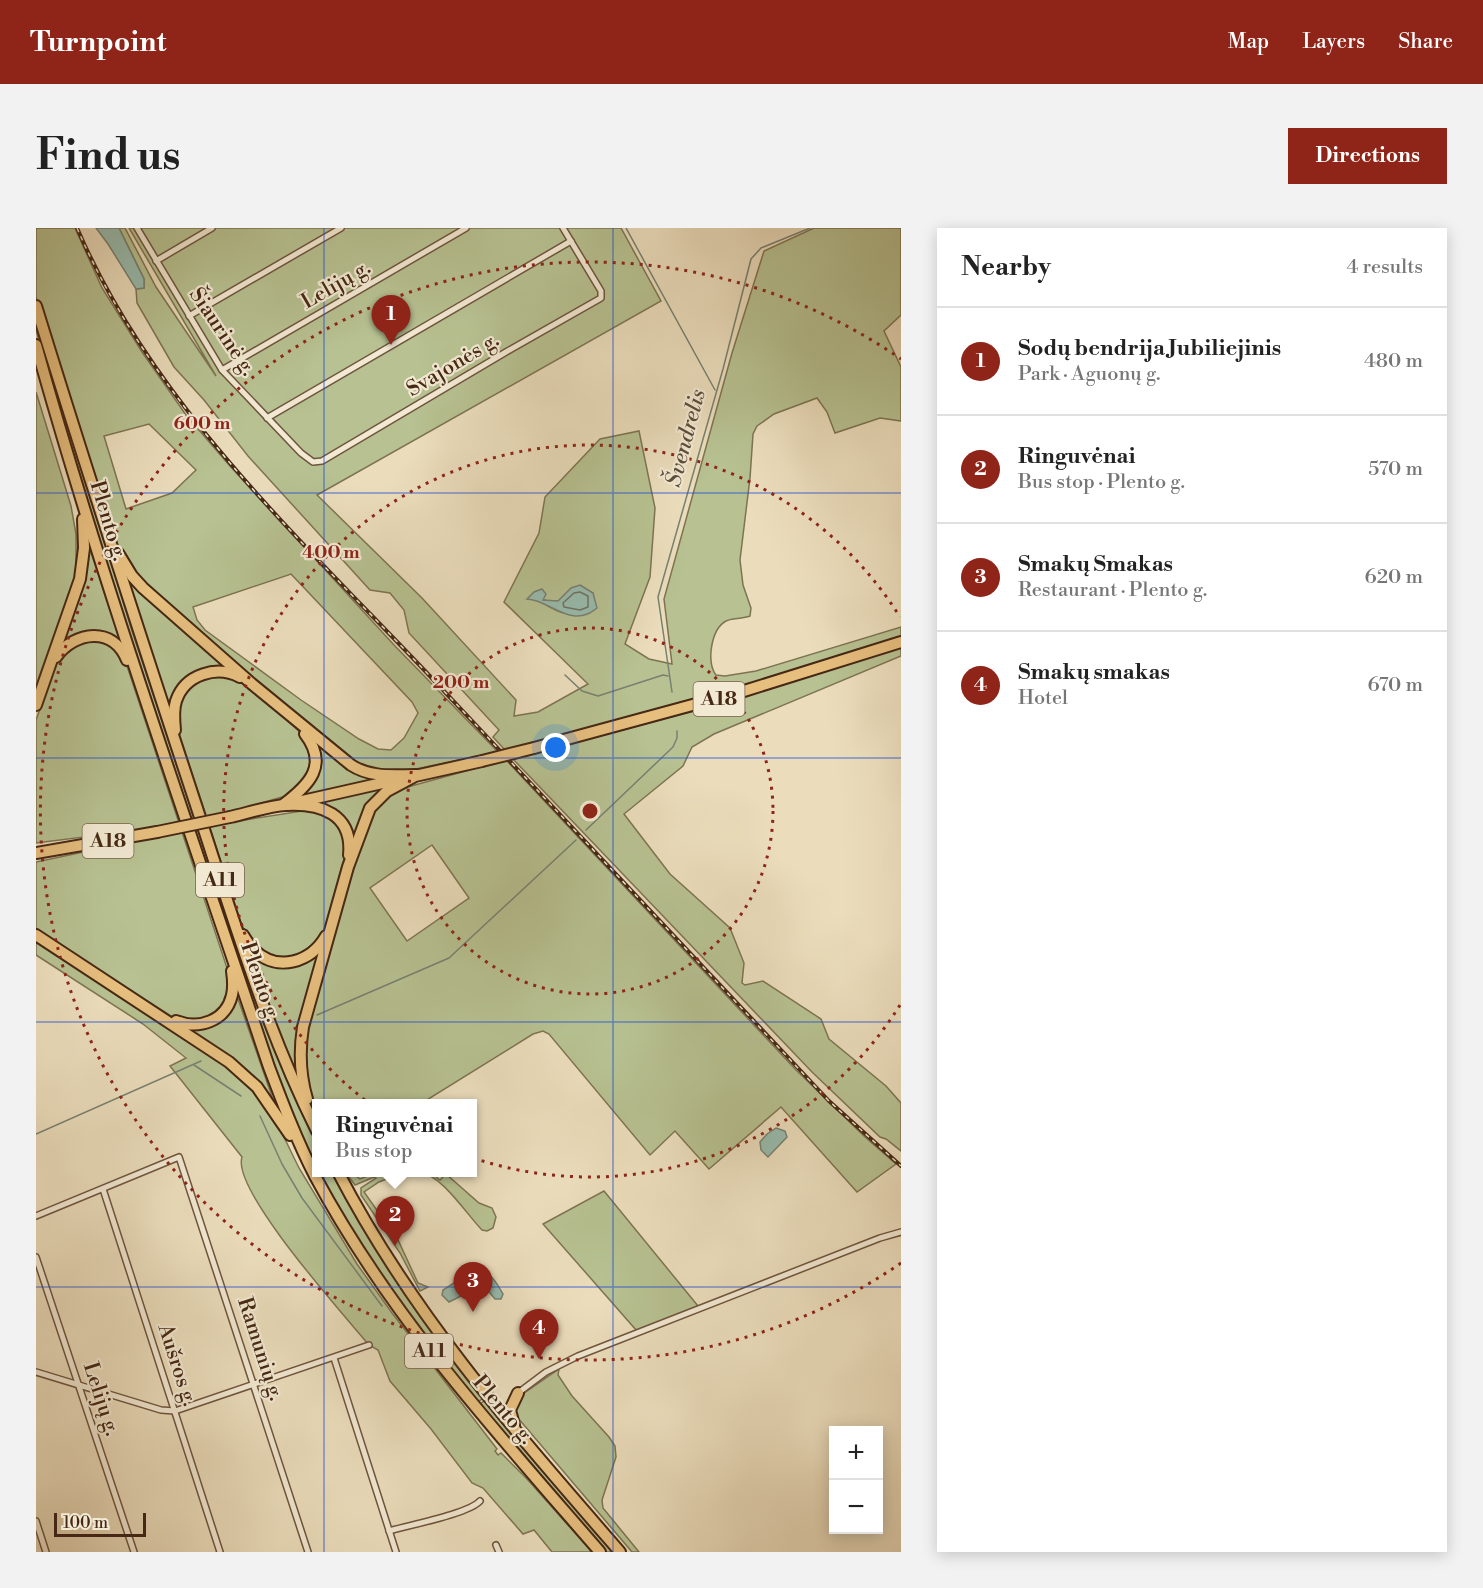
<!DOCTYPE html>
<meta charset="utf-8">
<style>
:root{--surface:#fff;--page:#f2f2f2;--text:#222;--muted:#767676;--line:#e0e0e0;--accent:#8f2418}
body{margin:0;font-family:"Libre Bodoni",serif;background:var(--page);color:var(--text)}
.controls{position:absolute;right:18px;bottom:18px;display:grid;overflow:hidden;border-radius:0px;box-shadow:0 3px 15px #0003}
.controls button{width:54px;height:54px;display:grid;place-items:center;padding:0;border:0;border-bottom:2px solid var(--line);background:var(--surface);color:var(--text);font:30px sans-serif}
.scale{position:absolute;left:18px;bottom:15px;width:92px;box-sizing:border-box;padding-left:6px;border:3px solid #462814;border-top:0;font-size:16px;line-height:21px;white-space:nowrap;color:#462814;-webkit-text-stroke:4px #f2e9d3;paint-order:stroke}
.you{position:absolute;left:520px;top:520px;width:21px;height:21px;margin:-15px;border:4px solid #fff;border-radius:50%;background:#1a73e8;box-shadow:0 0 0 9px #1a73e833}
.badge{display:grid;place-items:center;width:39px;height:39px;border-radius:50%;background:var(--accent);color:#fff;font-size:20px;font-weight:700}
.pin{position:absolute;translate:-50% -50px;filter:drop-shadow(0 2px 3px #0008)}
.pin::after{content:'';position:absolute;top:32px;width:21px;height:18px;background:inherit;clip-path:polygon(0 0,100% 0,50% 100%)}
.popup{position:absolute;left:276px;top:871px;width:165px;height:78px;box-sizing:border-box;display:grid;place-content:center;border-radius:0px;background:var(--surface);filter:drop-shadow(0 2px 4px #0005);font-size:20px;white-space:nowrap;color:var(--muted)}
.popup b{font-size:22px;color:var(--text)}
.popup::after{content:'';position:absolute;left:50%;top:100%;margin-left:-12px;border:12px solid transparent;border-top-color:var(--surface)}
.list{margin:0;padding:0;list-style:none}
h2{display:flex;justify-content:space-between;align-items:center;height:78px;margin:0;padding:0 24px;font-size:26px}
h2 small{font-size:20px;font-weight:400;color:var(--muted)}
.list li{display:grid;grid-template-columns:39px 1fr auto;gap:18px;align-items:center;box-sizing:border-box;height:108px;padding:0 24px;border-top:2px solid var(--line)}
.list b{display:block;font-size:22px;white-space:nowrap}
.list p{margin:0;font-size:20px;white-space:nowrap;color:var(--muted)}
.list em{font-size:20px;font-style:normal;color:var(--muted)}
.map{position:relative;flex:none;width:865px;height:1324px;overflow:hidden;border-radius:0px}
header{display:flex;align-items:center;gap:36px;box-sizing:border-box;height:84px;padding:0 30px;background:var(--accent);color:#fff}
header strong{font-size:28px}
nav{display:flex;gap:33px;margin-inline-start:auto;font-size:21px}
.intro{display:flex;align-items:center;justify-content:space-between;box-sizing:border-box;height:144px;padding:0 36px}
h1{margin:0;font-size:42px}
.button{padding:15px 27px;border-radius:0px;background:var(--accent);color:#fff;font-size:21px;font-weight:700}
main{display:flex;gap:36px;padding:0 36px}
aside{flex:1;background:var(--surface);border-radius:0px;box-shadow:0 3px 15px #0003}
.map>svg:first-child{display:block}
.green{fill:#b7c191;stroke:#7e7452;stroke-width:1.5;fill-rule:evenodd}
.water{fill:#98bcaf;stroke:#778171;stroke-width:1.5}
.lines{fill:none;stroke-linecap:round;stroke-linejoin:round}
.shore{stroke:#6f7262;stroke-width:1.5}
.stream{stroke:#778171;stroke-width:1.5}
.street-casing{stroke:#6f553e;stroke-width:8}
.highway-casing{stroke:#462814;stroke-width:14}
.street{stroke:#f2e9d3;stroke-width:5}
.highway{stroke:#e6be7e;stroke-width:10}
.rail-casing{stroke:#462814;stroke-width:4}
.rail{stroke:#f2e9d3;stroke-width:1.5;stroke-dasharray:4.5;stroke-linecap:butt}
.highway-bridge-casing{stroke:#462814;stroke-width:14;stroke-linecap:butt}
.highway-bridge{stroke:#e6be7e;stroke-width:10}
.grid{fill:none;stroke:#1d4ed8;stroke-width:1.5;stroke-opacity:0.55}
.ring{fill:none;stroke:#8f2418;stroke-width:3;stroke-dasharray:3 6}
.labels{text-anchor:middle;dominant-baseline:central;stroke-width:4.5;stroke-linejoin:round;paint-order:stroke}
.shield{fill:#f2e9d3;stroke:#7a624d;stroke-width:1.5}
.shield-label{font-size:20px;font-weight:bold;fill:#462814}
.street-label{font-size:21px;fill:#462814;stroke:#f2e9d3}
.water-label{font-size:22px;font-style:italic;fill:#5a4d3b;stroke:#f2e9d3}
.centre{fill:#8f2418;stroke:#f2e9d3;stroke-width:3}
.ring-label{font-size:18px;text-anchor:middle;font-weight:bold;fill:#8f2418;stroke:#f2e9d3;stroke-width:4.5;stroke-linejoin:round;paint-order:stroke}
</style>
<header>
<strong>Turnpoint</strong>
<nav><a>Map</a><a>Layers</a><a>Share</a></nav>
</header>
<div class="intro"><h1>Find us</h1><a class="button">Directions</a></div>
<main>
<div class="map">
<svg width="865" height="1324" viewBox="0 0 865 1324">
<rect width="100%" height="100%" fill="#ebddbc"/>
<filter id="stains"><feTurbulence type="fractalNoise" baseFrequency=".00333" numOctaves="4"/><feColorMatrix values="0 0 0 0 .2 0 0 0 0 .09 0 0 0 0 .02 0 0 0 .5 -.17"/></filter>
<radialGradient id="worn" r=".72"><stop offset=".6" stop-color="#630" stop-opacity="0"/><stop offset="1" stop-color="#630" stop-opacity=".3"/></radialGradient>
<g class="green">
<path d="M0,0H39L66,60L106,124L150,187L193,237L358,417L462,524L370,543L351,544L326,539L225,459L103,352L82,320L0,69ZM113,196L160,242L136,265L90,281L68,208ZM255,346L376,474L382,485L368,510L355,522L342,521L323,511L265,472L169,402L161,392L157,379Z"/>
<path d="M83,0H89L120,59L180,148L93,0H585L625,73L281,267L386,370L480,472L478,488L502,484L552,456L468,374L503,305L509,269L564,211L603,203L619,280L614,349L589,416L613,431L636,436L628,371L696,125L728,23L778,0H865V87L848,103L865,139V193L844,190L799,205L791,184L781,170L738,186L721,198L717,206L714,250L704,332L707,357L715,380L714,388C706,391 695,390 690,393C675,401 670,435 680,447L689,448L720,443L865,399V410L717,456L501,516L500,514L469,522L457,509L463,502L373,405L368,382L354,365L334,362L212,228L168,172L138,139L101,75L100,61L108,60V51ZM557,365L558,371L554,385C533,391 516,382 499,370L517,374Z"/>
<path d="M0,89L96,403L216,765L281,913V941L234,835L69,333L16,159L0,102Z"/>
<path d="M0,164L35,278L40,306V346L42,347L0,465Z"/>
<path d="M52,315L86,418L78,410L35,409L25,416Z"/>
<path d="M87,341C115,380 156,410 194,440L170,441L134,484Z"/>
<path d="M62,412L74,416L90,435L192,743L194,764L180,787L165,794L138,790L0,703V634L129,607L127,599L0,615V492L23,429L43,413Z"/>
<path d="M865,419V428L678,506L656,519L647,538L588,586L634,646L694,700L708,735L706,755L709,757L727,753L785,791L793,811L850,858L865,875V923L850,911L844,909L776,844L477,531L673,479Z"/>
<path d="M177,446L201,451L215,460L266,506L277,528L274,547L253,567L208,580L190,595L266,583L288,585L306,599L311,620L289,700L283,714L271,726L241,732L223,724L212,711L205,695L142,502C141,488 141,465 155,456C161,452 170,449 177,446Z"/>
<path d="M280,513L326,547L340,552L263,569L273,559Z"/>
<path d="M470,532L760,842L829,909L860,936L821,964L745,879L673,941L639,903L614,927L513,806L507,803L497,806L386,875L314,876L309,872C296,872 283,881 273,870L266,813L323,617L340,578L357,563ZM396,617L433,670L371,713L334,660Z"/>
<path d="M351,559L331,578L317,611L279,575Z"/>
<path d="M0,712L184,831L218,861L244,901L263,940L321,1036L356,1085L461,1221L459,1223L462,1227L465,1225L491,1251L556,1324H516L498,1302L487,1306L447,1260L436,1255L395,1201L354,1153L342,1122L333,1117C309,1088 195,962 206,929L134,838L150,830L107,796L0,727Z"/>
<path d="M213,722L245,738L285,722L260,826V846L235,786Z"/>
<path d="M200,765L241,883L151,802L167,800Z"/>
<path d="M283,945H298L447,1170L441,1175C383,1107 322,1025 283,945Z"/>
<path d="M310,945H316L324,951L339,945H366L343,954L328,964L362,1012L382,1055L392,1059L384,1063L364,1025L325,967V960L340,950L338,949L319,957Z"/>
<path d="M385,945H395L404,952L410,946L443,975L456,980L460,989L457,1000L451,1003L446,1002C432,988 405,946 385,945Z"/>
<path d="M568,963L662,1078L601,1103L507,996Z"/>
<path d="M523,1141L522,1147L536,1168L573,1209L579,1218L580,1229L566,1272L567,1280L603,1324H596L482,1190L479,1185L484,1168Z"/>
<path d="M449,1172L578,1324H569L443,1177Z"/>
</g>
<g class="water">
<path d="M60,0H83L108,51V60L100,61L72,16Z"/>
<path d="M544,357L557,365L561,380C535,402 515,372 491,371L498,364L506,361L510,366L507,372L522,373L535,360Z"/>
<path d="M740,900L749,903L751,909L732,929L725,922L724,914L731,906Z"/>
<path d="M435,1044C456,1044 457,1049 467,1066L465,1071H459L449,1059L445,1058L413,1074L406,1067L407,1062Z"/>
</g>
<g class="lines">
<path class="shore" d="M544,364L552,368V379L544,382L528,379L527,375L538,365Z"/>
<g class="stream">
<path d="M590,0L679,162"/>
<path d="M529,447L546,463L562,468L627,447L632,448"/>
<path d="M636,464L622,369L687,141L715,31L725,20L774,0"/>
<path d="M550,602L637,519L641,510V503"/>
<path d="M281,787L413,730L540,612"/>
<path d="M158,837L205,868"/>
<path d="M224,888L246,936L266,970L346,1078"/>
<path d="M0,906L165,833"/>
</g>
<g class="street-casing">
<g id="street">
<path d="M101,0L186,142L265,225L277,234L286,233L470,124L565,70V63L527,0"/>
<path d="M120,33L176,0"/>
<path d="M153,88L305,0"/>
<path d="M186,142L430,0"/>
<path d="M231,190L535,13"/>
<path d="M67,961L184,1324"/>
<path d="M0,988L143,929L272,1324"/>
<path d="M0,1029L98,1324"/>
<path d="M298,1130L360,1324"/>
<path d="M0,1144L125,1182L139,1183L333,1117"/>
<path d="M482,1165L510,1144L542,1128L844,1010L865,1004"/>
<path d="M0,1293L10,1324"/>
<path d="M353,1303C373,1297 432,1286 444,1273"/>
<path d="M460,1317L463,1324"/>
</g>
</g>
<g class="highway-casing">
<g id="highway">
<path d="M0,78C51,243 104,407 158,571C195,683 228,797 281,903"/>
<path d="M0,117C68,361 153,599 233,839C247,876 261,913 279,948C354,1088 461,1205 564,1324"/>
<path d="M82,325L96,348L107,360L216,456L315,537C335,550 357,547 380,547"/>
<path d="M20,429C39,403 77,398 91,432"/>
<path d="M0,477L44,351L48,320L47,291"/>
<path d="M139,502C138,492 137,482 140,473C149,446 181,437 204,449"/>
<path d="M498,520L708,463L865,414"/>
<path d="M262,574L364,551"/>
<path d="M248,576C273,557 293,537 269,506"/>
<path d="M194,589C212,585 232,578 250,577C285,575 317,586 313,627"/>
<path d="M0,625L121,604"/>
<path d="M0,707L193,834L221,859L254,907"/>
<path d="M207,707C210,712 214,718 218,722C242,745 275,734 290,708"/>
<path d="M140,793C163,802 190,793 196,767C198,759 197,750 196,743"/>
<path d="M271,871C264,847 263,824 267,799L312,639L334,580L351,563L379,548L446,533"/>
<path d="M302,944C377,1088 479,1203 584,1324"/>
<path d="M478,1197L474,1182L482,1165"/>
</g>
</g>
<use href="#street" class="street"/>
<use href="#highway" class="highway"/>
<g class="rail-casing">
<path id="rail" d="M41,0C117,176 262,309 391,445C526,588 659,731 793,873L865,938"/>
</g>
<use href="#rail" class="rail"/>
<g class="highway-bridge-casing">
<g id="highway-bridge">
<path d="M446,533L498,520"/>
<path d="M121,604L194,589"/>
</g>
</g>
<use href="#highway-bridge" class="highway-bridge"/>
</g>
<path class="grid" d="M288,0V1324M577,0V1324M0,265H865M0,530H865M0,794H865M0,1059H865"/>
<g class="ring">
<circle cx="554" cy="583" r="183"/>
<path d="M864 777A366 366 0 1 1 864 389"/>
<path d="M865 1035A549 549 0 1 1 865 131"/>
</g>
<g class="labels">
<g class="shield">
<rect x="657.5" y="454" width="51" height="34" rx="4.5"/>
<rect x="46.5" y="596" width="51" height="34" rx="4.5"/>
<rect x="160" y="635" width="48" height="34" rx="4.5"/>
<rect x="369" y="1106" width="48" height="34" rx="4.5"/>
</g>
<g class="shield-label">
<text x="683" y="471">A18</text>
<text x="72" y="613">A18</text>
<text x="184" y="652">A11</text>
<text x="393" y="1123">A11</text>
</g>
<g class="street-label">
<text transform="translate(300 57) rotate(-30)">Lelijų g.</text>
<text transform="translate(186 104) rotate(56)">Šiaurinė g.</text>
<text transform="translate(417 137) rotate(-31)">Svajonės g.</text>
<text transform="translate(72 293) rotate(73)">Plento g.</text>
<text transform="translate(224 754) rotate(71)">Plento g.</text>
<text transform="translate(224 1121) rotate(72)">Ramunių g.</text>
<text transform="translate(141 1137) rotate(72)">Aušros g.</text>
<text transform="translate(65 1171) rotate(72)">Lelijų g.</text>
<text transform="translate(467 1182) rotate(50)">Plento g.</text>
</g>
<g class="water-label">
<text transform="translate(650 210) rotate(-75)">Švendrelis</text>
</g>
</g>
<circle cx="554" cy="583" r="9" class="centre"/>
<g class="ring-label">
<text x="166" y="201">600 m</text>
<text x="295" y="330">400 m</text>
<text x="425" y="460">200 m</text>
</g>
<rect width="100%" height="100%" filter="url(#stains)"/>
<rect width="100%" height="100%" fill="url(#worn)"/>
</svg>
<div class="controls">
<button>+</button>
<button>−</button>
</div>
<div class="scale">100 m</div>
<div class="you"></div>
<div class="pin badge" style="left:355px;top:117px">1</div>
<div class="pin badge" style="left:359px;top:1018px">2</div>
<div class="popup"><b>Ringuvėnai</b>Bus stop</div>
<div class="pin badge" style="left:437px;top:1084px">3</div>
<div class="pin badge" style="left:503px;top:1131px">4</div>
</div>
<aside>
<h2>Nearby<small>4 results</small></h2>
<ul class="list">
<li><span class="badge">1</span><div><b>Sodų bendrija Jubiliejinis</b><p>Park · Aguonų g.</p></div><em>480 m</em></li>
<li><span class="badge">2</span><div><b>Ringuvėnai</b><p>Bus stop · Plento g.</p></div><em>570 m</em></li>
<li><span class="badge">3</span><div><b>Smakų Smakas</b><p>Restaurant · Plento g.</p></div><em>620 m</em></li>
<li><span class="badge">4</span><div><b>Smakų smakas</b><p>Hotel</p></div><em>670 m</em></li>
</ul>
</aside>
</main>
